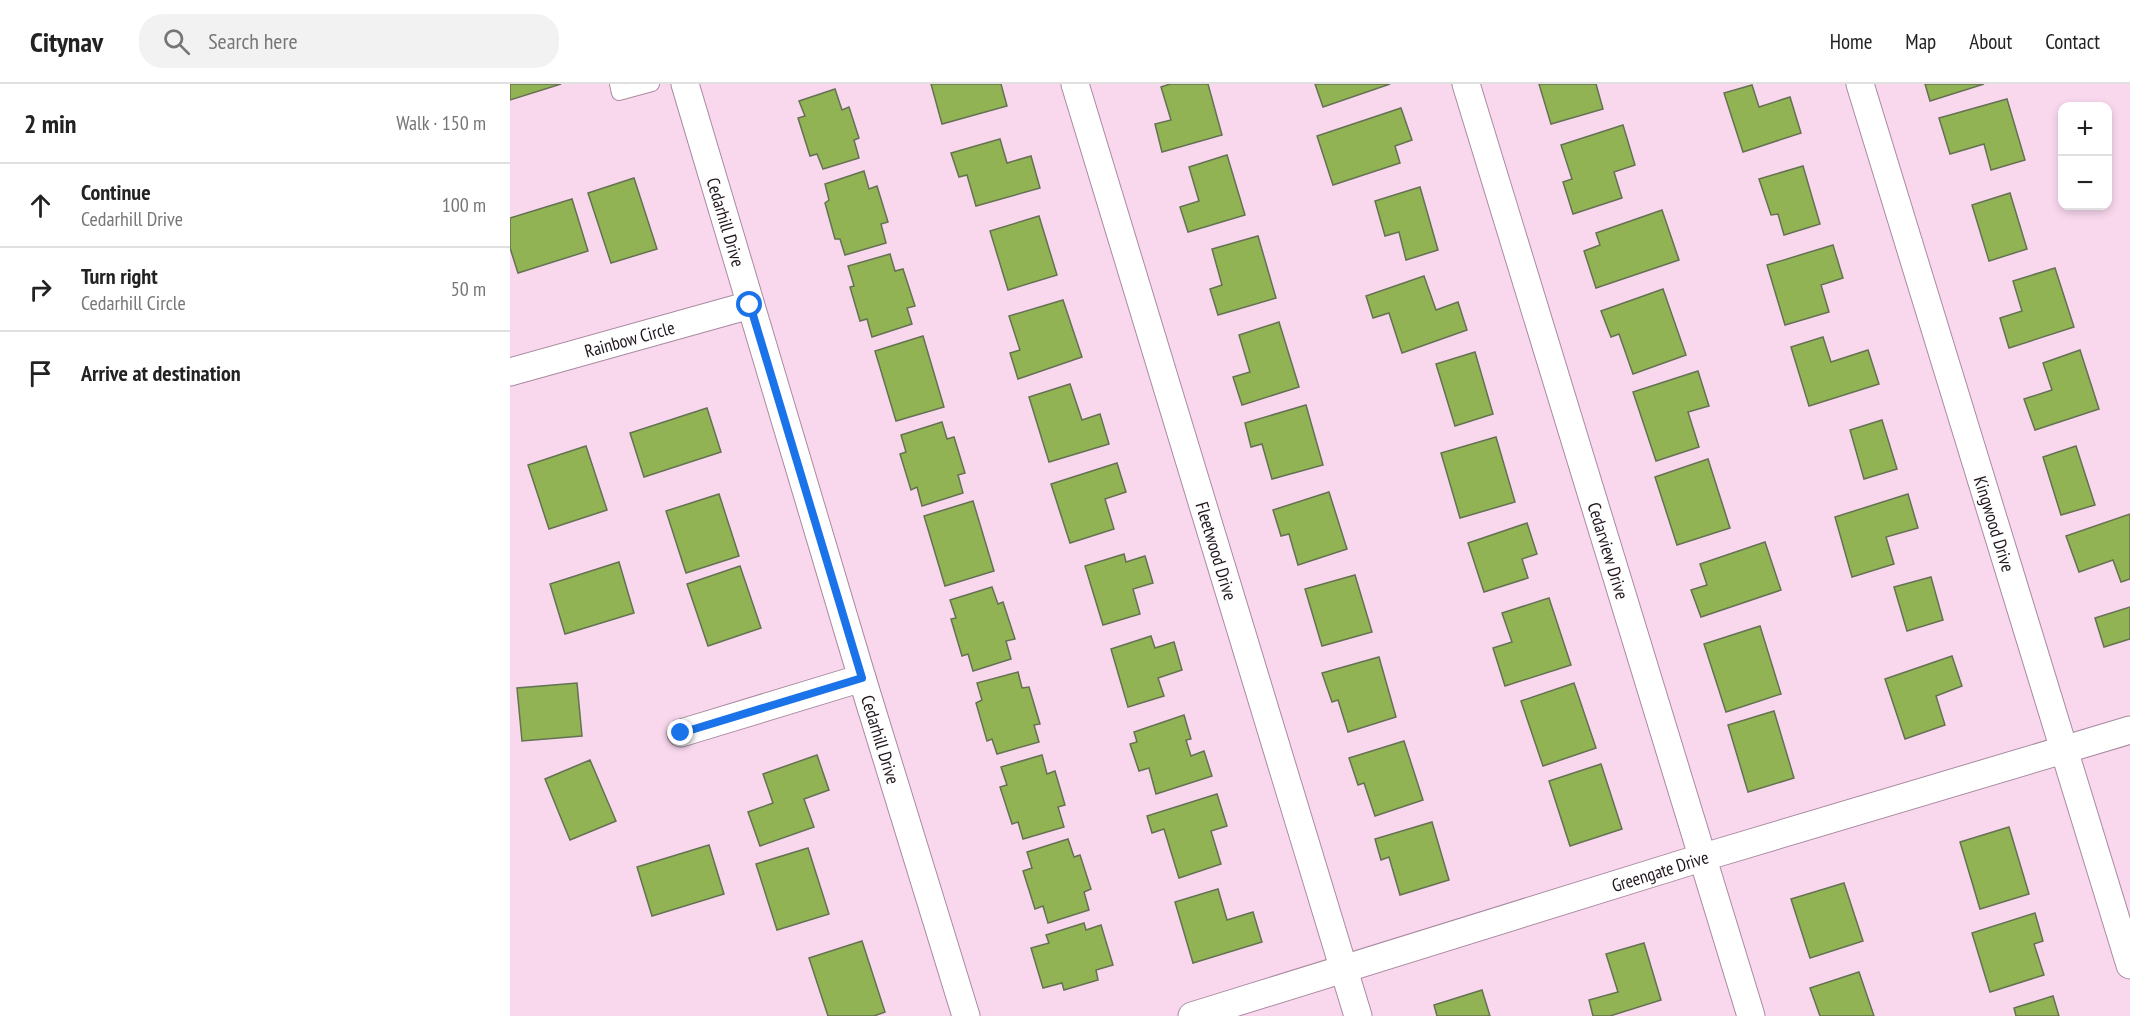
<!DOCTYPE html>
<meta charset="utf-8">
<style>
:root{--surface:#fff;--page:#f2f2f2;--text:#222;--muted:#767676;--line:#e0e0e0}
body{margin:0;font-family:"PT Sans Narrow",sans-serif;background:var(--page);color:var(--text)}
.controls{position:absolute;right:18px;top:18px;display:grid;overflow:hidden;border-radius:12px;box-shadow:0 3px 9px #0003}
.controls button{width:54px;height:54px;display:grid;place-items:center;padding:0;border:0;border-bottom:2px solid var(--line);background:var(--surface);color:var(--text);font:30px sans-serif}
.stop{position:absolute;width:18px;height:18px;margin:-14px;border:4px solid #1a73e8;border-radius:50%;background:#fff}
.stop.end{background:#1a73e8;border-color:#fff;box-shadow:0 2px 6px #0008}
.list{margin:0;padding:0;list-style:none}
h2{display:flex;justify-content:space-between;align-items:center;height:78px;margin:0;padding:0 24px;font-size:26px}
h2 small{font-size:20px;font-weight:400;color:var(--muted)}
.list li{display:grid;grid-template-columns:39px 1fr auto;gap:18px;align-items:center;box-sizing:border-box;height:84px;padding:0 24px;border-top:2px solid var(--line)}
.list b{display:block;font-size:22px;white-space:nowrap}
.list p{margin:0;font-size:20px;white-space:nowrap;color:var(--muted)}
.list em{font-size:20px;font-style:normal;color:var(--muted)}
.icon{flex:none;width:33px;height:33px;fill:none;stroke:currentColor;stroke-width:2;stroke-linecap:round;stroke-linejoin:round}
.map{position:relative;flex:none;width:1620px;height:932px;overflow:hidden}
header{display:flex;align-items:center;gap:36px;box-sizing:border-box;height:84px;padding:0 30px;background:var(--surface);border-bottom:2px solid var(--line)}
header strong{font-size:28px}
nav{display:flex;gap:33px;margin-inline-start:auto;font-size:21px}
.search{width:420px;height:54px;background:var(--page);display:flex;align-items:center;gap:15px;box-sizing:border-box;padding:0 21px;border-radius:24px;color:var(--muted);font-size:22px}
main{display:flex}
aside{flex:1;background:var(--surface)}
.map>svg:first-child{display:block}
.building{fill:#91b353;stroke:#657153;stroke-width:1.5}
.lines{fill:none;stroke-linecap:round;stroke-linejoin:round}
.service-casing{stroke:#a98ba0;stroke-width:16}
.minor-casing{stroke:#a98ba0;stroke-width:29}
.service{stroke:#fff;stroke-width:14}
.minor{stroke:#fff;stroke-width:27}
.route{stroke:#1a73e8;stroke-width:8}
.labels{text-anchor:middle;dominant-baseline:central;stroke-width:5;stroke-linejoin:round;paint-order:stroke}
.street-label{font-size:18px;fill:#21161e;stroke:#f9d8ee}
</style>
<header>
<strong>Citynav</strong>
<div class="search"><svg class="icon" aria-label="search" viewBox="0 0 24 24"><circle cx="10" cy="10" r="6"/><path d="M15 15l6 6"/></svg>Search here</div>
<nav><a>Home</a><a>Map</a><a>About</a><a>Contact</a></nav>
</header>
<main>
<aside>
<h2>2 min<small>Walk · 150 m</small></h2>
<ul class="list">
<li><svg class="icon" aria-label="ahead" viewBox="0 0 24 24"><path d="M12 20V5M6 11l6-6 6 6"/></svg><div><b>Continue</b><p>Cedarhill Drive</p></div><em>100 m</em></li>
<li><svg class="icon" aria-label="right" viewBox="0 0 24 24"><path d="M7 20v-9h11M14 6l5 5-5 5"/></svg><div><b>Turn right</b><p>Cedarhill Circle</p></div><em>50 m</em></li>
<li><svg class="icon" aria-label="arrive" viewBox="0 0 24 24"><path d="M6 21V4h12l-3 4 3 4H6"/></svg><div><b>Arrive at destination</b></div></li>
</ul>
</aside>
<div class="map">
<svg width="1620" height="932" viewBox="0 0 1620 932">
<rect width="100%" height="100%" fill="#f9d8ee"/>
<g class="building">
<path d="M0,0H51L0,16Z"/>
<path d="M421,0H491L497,22L432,40Z"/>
<path d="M660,0H698L712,51L652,68L645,40L661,36L651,3Z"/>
<path d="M805,0H880L813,23Z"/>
<path d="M1029,0H1086L1093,25L1041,40Z"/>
<path d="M1415,0H1474L1420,17Z"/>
<path d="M1242,1L1249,23L1280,13L1291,49L1233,68L1214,9Z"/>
<path d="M325,5L332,26L339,23L349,54L344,56L349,74L313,85L307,70L300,72L288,34L295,32L289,17Z"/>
<path d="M1497,15L1515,76L1481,86L1474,60L1440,70L1429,34Z"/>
<path d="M891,24L902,56L885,62L890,79L823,101L807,52Z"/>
<path d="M1113,41L1125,81L1104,88L1112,114L1063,130L1053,98L1062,95L1051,61Z"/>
<path d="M490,55L497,79L521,72L530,104L466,122L457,91L449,93L441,69Z"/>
<path d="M717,71L735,131L678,148L670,123L689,117L679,83Z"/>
<path d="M1293,82L1310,140L1274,151L1268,130L1261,131L1249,95Z"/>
<path d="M354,87L359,105L367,102L378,138L371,140L376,159L335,171L330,155H325L315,119L319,116L315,100Z"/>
<path d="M124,94L147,165L101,179L78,109Z"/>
<path d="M910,103L928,166L896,176L889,148L875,152L865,117Z"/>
<path d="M1500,109L1517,165L1479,177L1462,121Z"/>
<path d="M62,115L78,167L8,189L0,164V134Z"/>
<path d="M1152,126L1169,176L1086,204L1074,167L1090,161L1086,149Z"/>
<path d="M529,132L547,191L498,206L480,147Z"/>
<path d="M748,152L766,214L708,231L700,205L712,201L702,165Z"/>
<path d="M1323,161L1333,194L1311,201L1319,228L1275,241L1257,181Z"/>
<path d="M380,170L385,187L393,185L405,222L397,224L402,240L362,253L357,235L350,237L340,203L344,202L338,182Z"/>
<path d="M1545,184L1564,243L1499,264L1490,234L1512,227L1503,197Z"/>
<path d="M914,192L926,226L948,218L957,246L892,269L879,229L863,234L856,212Z"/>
<path d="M1153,205L1176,271L1123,290L1109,250L1101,253L1091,227Z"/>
<path d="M553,216L572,273L508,295L500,269L510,266L499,232Z"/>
<path d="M769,238L789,303L732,321L723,293L740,288L729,251Z"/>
<path d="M413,252L434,323L386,337L365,267Z"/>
<path d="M1313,253L1321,278L1358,266L1369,300L1299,322L1281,263Z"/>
<path d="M1570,266L1589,325L1525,346L1514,315L1542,306L1533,279Z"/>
<path d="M965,268L983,330L945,342L926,280Z"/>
<path d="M1188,287L1199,322L1178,328L1189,363L1146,377L1123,308Z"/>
<path d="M560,300L572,336L590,330L599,360L539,378L519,313Z"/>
<path d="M796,321L813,381L762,395L752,360L741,363L735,339Z"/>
<path d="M197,324L211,368L134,393L120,349Z"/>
<path d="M1372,336L1387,385L1354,395L1340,346Z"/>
<path d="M432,338L437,355L444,353L455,389L448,391L453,409L412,422L407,403L401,406L390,370L396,368L391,351Z"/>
<path d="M986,353L1005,418L950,434L931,369Z"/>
<path d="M76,362L97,426L39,445L18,381Z"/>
<path d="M1566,362L1585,421L1551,431L1533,373Z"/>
<path d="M1198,375L1220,444L1167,461L1145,393Z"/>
<path d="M607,379L616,408L595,415L604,445L560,459L541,400Z"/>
<path d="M819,408L837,465L788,481L779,450L771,452L763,426Z"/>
<path d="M209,410L229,472L176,489L156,427Z"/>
<path d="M1398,410L1408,444L1376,453L1384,480L1342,493L1325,433Z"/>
<path d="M463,417L484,487L435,502L414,432Z"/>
<path d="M1620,430V495L1611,498L1603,476L1569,488L1556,452Z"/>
<path d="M1017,439L1027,470L1012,475L1018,494L974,508L958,459Z"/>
<path d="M1255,458L1271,506L1191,533L1181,506L1197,501L1190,480Z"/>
<path d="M614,470L616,478L635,472L643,499L623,505L630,530L593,541L575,482Z"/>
<path d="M109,478L124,529L55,550L40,500Z"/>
<path d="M230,482L251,544L198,562L177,500Z"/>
<path d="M845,491L862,548L812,562L795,505Z"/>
<path d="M1421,493L1433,536L1397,547L1384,503Z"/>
<path d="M482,503L488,520L493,518L505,555L496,557L501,575L463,587L458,570L452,572L441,535L446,534L440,516Z"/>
<path d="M1039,514L1061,581L995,602L983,564L1002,558L992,529Z"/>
<path d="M1620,523V555L1594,563L1585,534Z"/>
<path d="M1250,542L1271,610L1216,628L1194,560Z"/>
<path d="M641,552L645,564L664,558L672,586L648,594L654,612L618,623L601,565Z"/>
<path d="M1442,572L1452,602L1426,612L1435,641L1395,655L1375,595Z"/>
<path d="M869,573L886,633L838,648L828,616L822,618L812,589Z"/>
<path d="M508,588L512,604L519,603L530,640L524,641L529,658L487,670L482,655L477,657L466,619L472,616L467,599Z"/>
<path d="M67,599L72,652L12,657L7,604Z"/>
<path d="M1064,599L1086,664L1033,682L1011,617Z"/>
<path d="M1264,627L1284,694L1238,708L1218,641Z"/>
<path d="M674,631L681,655L676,656L681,672L694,667L702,692L646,710L639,684L629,687L620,660L627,658L624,648Z"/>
<path d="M894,657L913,716L865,732L854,699L848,701L839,674Z"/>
<path d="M307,671L319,706L294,715L304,743L250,762L238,728L263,719L253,690Z"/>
<path d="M532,671L537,690L545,687L555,721L548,723L554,743L513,755L508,738L502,740L490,703L497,701L491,683Z"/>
<path d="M80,676L106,737L60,756L35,695Z"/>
<path d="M1091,680L1112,745L1060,762L1039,697Z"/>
<path d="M707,710L717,742L701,747L711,780L669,794L654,745L642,749L637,732Z"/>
<path d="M922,738L939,796L890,811L879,773L871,776L865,755Z"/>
<path d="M1499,743L1519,810L1470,825L1450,758Z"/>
<path d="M558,755L564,773L570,771L581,805L574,808L579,826L538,839L533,822L525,825L513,787L522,784L517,768Z"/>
<path d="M199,761L214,810L142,832L127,783Z"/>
<path d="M298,764L319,830L267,846L246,780Z"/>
<path d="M1334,799L1353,857L1300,874L1281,815Z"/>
<path d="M708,805L717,836L743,828L752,858L683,879L665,818Z"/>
<path d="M1525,829L1533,857L1524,860L1534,891L1480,908L1462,849Z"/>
<path d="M574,839L576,846L591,841L603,881L586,886L588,896L554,906L552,899L533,904L521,864L539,859L536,851Z"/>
<path d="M352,857L375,928L364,932H318L299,874Z"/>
<path d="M1134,859L1151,916L1100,932H1083L1079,916L1108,908L1096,870Z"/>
<path d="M1349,888L1364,932H1310L1300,904Z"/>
<path d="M972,906L980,932H927L924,921Z"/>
<path d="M1543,912L1549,932H1506L1504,924Z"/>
</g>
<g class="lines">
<g class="service-casing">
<path id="service" d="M107,0L109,9L142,0"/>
</g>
<g class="minor-casing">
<g id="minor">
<path id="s1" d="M175,0L352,594L456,932"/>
<path id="s2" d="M565,0L848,932"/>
<path id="s3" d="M956,0L1241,932"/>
<path id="s4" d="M1350,0L1620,881"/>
<path id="s5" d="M0,288L240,221"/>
<path d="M171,649L352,594"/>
<path id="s6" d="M682,932L1194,773L1620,646"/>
</g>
</g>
<use href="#service" class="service"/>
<use href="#minor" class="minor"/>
</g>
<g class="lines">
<path class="route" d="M171,649L352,594L240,221"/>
</g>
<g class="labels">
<g class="street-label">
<text stroke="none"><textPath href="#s1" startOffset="144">Cedarhill Drive</textPath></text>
<text stroke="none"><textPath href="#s5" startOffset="124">Rainbow Circle</textPath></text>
<text stroke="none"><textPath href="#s4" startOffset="460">Kingwood Drive</textPath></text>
<text stroke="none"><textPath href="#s2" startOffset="488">Fleetwood Drive</textPath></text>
<text stroke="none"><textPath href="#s3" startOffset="488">Cedarview Drive</textPath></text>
<text stroke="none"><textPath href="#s1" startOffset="684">Cedarhill Drive</textPath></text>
<text stroke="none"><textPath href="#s6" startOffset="490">Greengate Drive</textPath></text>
</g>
</g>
</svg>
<div class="controls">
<button>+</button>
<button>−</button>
</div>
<div class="stop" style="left:240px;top:221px"></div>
<div class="stop end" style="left:171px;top:649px"></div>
</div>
</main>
